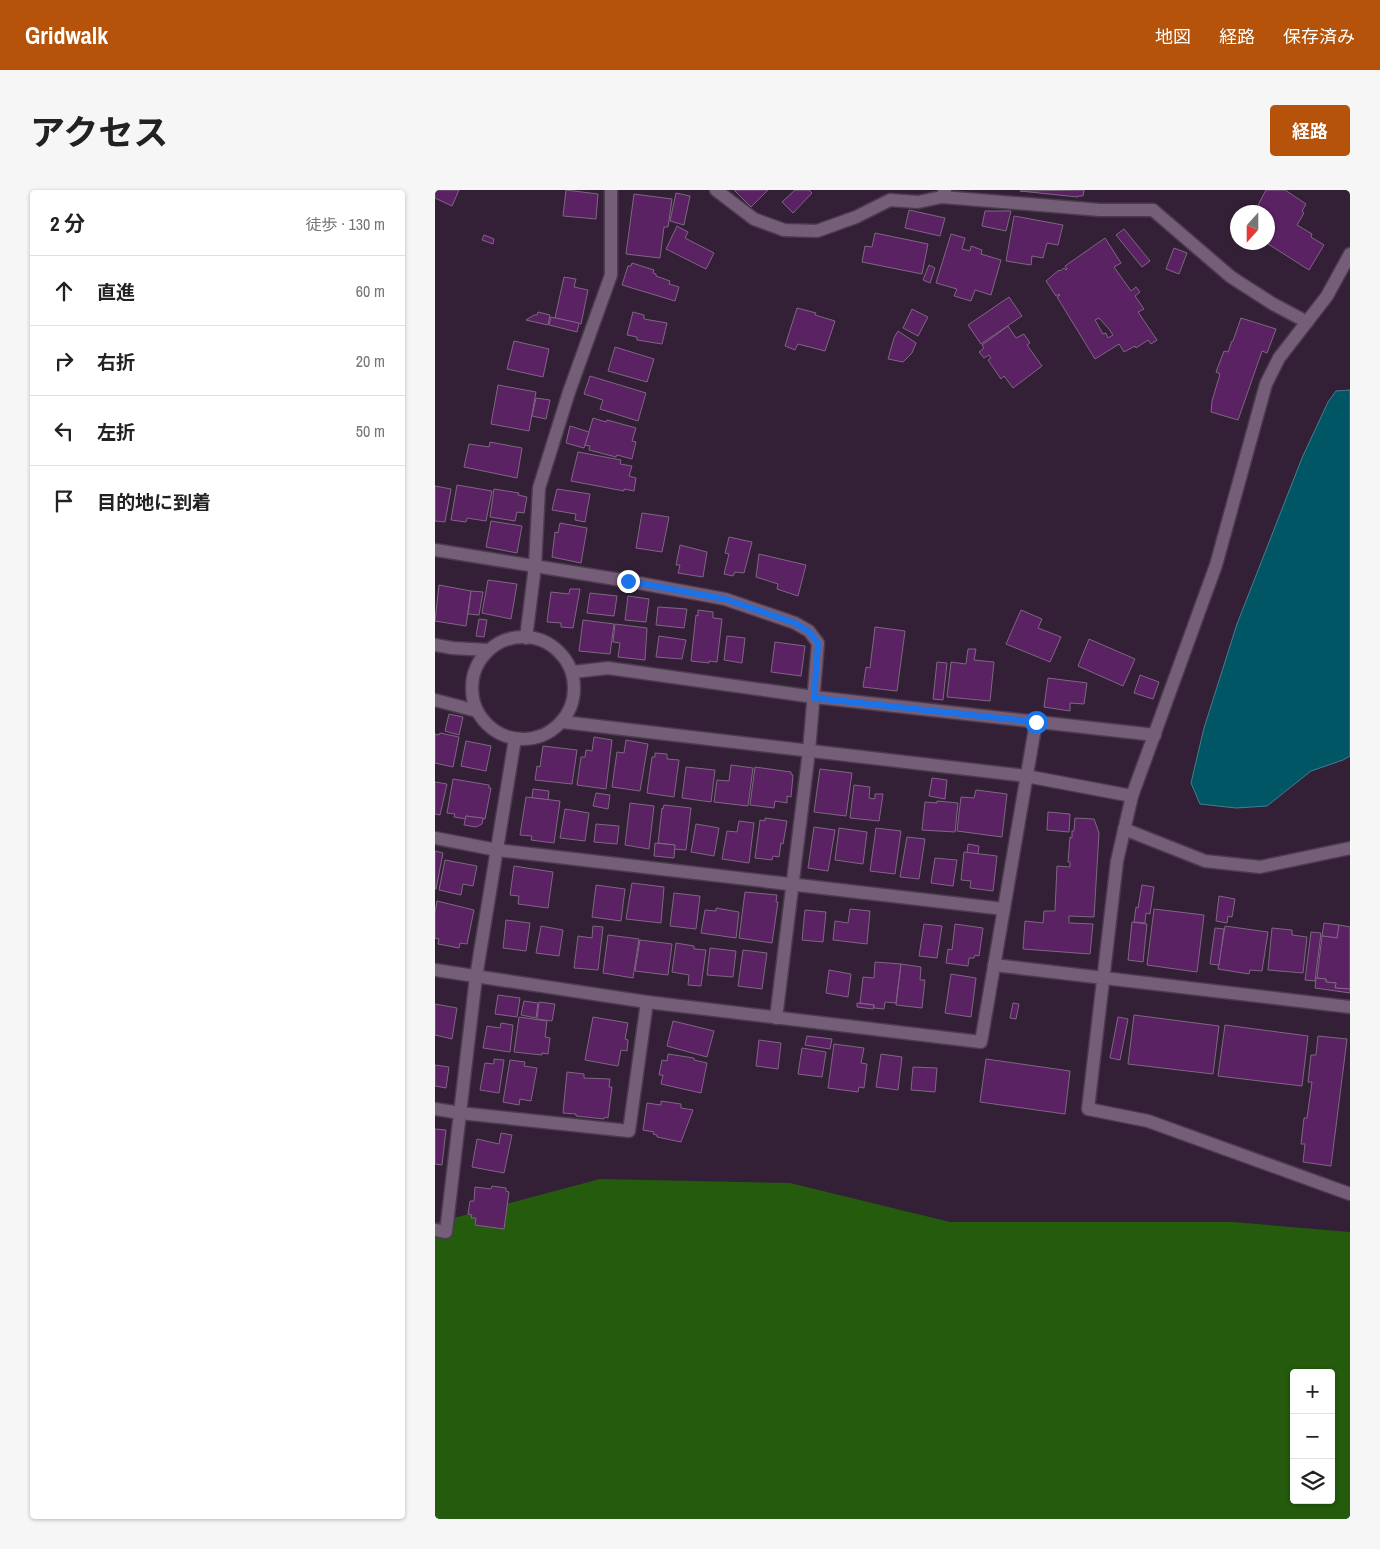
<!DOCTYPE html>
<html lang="ja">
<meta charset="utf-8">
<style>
:root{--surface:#fff;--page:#f6f6f6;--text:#222;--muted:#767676;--line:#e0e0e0;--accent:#b45309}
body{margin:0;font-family:"Archivo Narrow","Noto Sans JP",sans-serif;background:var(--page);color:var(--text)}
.controls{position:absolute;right:15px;bottom:15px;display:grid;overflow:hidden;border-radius:5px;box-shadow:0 1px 4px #0004}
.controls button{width:45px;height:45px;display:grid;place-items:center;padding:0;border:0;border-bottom:1px solid var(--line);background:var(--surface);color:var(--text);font:25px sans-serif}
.compass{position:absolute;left:795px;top:15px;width:45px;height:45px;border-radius:50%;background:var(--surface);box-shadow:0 1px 4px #0004;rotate:201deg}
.stop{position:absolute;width:15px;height:15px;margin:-11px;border:4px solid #1a73e8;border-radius:50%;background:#fff}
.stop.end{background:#1a73e8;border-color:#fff;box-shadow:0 1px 5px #0008}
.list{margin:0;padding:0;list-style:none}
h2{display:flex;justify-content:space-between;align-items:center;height:65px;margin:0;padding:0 20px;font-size:21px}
h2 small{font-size:16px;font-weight:400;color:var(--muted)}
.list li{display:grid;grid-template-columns:32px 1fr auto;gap:15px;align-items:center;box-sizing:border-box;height:70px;padding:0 20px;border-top:1px solid var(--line)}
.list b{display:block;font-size:19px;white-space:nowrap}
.list em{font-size:16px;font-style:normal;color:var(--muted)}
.icon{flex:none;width:28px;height:28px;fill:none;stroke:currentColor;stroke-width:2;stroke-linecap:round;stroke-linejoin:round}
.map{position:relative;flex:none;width:915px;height:1329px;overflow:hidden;border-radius:5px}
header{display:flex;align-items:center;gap:30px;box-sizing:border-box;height:70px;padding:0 25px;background:var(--accent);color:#fff}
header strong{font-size:24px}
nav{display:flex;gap:28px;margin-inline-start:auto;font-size:18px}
.intro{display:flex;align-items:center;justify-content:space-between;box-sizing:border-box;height:120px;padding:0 30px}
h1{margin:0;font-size:35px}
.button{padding:12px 22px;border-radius:5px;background:var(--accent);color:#fff;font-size:18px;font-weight:700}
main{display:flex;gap:30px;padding:0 30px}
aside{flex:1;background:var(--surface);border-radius:5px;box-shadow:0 1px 4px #0004}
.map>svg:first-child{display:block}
.forest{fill:#245b0c;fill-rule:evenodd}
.water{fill:#005664;stroke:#467e8d}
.building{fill:#5a2163;stroke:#7e6782;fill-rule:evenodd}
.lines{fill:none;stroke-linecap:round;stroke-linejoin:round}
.street-casing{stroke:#4c3b4f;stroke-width:15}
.street{stroke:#755e78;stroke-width:12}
.route{stroke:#1a73e8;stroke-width:6}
</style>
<header>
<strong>Gridwalk</strong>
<nav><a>地図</a><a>経路</a><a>保存済み</a></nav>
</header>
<div class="intro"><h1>アクセス</h1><a class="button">経路</a></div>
<main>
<aside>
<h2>2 分<small>徒歩 · 130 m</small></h2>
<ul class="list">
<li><svg class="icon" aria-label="ahead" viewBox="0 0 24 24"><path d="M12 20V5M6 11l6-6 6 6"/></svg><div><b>直進</b></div><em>60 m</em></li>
<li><svg class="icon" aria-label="right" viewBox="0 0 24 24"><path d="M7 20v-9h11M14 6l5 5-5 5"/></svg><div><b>右折</b></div><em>20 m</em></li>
<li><svg class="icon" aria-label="left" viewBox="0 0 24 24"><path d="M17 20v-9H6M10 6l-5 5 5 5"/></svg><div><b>左折</b></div><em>50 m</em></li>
<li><svg class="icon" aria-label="arrive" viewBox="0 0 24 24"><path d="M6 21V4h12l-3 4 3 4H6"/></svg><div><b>目的地に到着</b></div></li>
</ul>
</aside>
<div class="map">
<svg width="915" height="1329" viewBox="0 0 915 1329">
<rect width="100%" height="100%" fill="#332036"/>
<path class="forest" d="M165,989L355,993L515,1032H798L915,1042V1329H0V1033ZM859,1183H896V1310H859Z"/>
<path class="water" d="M915,200V566L908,570L876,581L832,616L801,618L765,614L756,593L769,538L802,434L867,268L893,212L901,201Z"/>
<g class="building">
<path d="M0,0H24L17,16L0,8Z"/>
<path d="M131,0L163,4L161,29L128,26Z"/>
<path d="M299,0H333L316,17Z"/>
<path d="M360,0H374L377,3L358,23L347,12Z"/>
<path d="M649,0L648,6H643V7L585,1Z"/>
<path d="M831,0H850L871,14L867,21L869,23L862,35L877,44L876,47L889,55L874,80L830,52H832V22H824L827,18L823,15Z"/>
<path d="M241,3L255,6L249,35L235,31Z"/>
<path d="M199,4L237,9L233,37H229L225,68L191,64Z"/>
<path d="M474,20L510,28L505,46L470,38Z"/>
<path d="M550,21H576L571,41L547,36Z"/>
<path d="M579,26L628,35L623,55L612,53L608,68L597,66L596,75L571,71Z"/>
<path d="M242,36L253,42L250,48L279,63L271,79L231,59Z"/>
<path d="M689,39L715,71L707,77L681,45Z"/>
<path d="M440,43L493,54L487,84L427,72L430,56L437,57Z"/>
<path d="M516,44L530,48L527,59L535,61L536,56L547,60L546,64L566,70L556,105L540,100L536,111L519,106L522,99L501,93Z"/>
<path d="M49,45L59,49L58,54L47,50Z"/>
<path d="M670,48L686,73L679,77L696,101L701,97L705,102L700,106L709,119L703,122L722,150L716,154L713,150L701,158L700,156L689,162L684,154L660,169L622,107L625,105L624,104L621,106L611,91L624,80L625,81L629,78L631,80L632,79L630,76ZM664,128L674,139L678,145L673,148L671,143L668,144L660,130Z"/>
<path d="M739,58L752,63L744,84L731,79Z"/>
<path d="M197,73L219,80L218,83L221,84V86L235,91L234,94L244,97L240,111L187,95L193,76H196Z"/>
<path d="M494,75L500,78L495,93L488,90Z"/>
<path d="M129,87L141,89L139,97L153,100L146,134L120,128Z"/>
<path d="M574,107L587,126L546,154L533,135Z"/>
<path d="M362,118L381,123L380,125L400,131L390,161L363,154L360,160L350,156Z"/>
<path d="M477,119L493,127L483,146L468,138Z"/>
<path d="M103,122L115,125L113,135L91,130L99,125H102Z"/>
<path d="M198,122L209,125V129L232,133L227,154L202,150V147L192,145Z"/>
<path d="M116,127L144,133L142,142L114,135Z"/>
<path d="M806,128L841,139L832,163L827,161L803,230L776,222L777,211L785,184L781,182L789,161L793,162L797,151H798Z"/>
<path d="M573,136L581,148L589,144L595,153L592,155L607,176L578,198L569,186L566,189L553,170L556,168L554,165L549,168L544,162L549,158L547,155Z"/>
<path d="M463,141L481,153L477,163L468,172L453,169L459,148Z"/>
<path d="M79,151L114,159L108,187L72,179Z"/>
<path d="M180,157L219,169L212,192L173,181Z"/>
<path d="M155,186L211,203L203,231L165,219L168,210L149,204Z"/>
<path d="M63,195L101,202L94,241L56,234Z"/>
<path d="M101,208L115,210L111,229L97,226Z"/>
<path d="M158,228L171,232L172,230L201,238L197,251L201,252L197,269L182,265L181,267L154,260L155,256L150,255Z"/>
<path d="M135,236L154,242L149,258L131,253Z"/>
<path d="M55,252L87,258L82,288L29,277L34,254L54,257Z"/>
<path d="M143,262L186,270L185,274L197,276L194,286L201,288L199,301L189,299V301L136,291Z"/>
<path d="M22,295L57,301L51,331L32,328L31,332L16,330Z"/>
<path d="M0,296L16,299L10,332L0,331Z"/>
<path d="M59,299L84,303L83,305L92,307L89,323L82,322L80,331L55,327Z"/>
<path d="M122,299L155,304L150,332L140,330L141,324L117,320Z"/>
<path d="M207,323L234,327L227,362L201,358Z"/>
<path d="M56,331L87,336L82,363L51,357Z"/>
<path d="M125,333L152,338L146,373L117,367L120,342L123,343Z"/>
<path d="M294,347L317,352L309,383L300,382L298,386L289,384L294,364L290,363Z"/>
<path d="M245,355L272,362L268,387L243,383L245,375H241Z"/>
<path d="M324,364L371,375L363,406L342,399L343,394L321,387Z"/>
<path d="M53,390L82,394L76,429L47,423Z"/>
<path d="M4,395L36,401L31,436L0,431Z"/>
<path d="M135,399H145L138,438L126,437V433L112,432L116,402L134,404Z"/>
<path d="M36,401L48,402L44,425L33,424Z"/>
<path d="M155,403L182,406L179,426L152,423Z"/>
<path d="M193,406L214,409L211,432L190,430Z"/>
<path d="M223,417L252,419L249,438L221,435Z"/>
<path d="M263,420L278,422V428L287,429L282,472L274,471V473L256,471L261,425L263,426Z"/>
<path d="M586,420L607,429L603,438L626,447L615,472L571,454Z"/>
<path d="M44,429L52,430L49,447L41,446Z"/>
<path d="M148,430L179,434L175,464L144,461Z"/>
<path d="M180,434L212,438L210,470L183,467L185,453L178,452Z"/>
<path d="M440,437L470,441L462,501L428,497L431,477L435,478Z"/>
<path d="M224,446L251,450L247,469L221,467Z"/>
<path d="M292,446L310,448L307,473L289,470Z"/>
<path d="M654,449L700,469L688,496L643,476Z"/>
<path d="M340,452L370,456L366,486L336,482Z"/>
<path d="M533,459H541L539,470L559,472L555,511L512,507L516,472L531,474Z"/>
<path d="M502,472L512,473L508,510L498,509Z"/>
<path d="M705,485L724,492L718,509L699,503Z"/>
<path d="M613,488L652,493L649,514L635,513V521L609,517Z"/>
<path d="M14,524L28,527L24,545L10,541Z"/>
<path d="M5,543L24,547L18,577L0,573V544L4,545Z"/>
<path d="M159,547L177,550L171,599L142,595L146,567H150L151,560L157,561Z"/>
<path d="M191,550L213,554L205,601L177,597L182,562L189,563Z"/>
<path d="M31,551L56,556L51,581L26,576Z"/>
<path d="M108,556L142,560L137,594L100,590L102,576L105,577Z"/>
<path d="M220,563L232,564V569L244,570L239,607L212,603L217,567H220Z"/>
<path d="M296,575L318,578L313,616L279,612L282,590L294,591Z"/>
<path d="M251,577L280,580L276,612L247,608Z"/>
<path d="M320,577L356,582V584L358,585L356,607L352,606V613L340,611L339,618L315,615Z"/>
<path d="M385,579L417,583L411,626L379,622Z"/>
<path d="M497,588L512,590L510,609L494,606Z"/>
<path d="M18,589L54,595V598H56L50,629L31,626V629L19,627L20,624L12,623Z"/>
<path d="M0,592L12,594L5,625L0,624Z"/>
<path d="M419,595L435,597L434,608L440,609V604H448L444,631L415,628Z"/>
<path d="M98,599L114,601L113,610L97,608Z"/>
<path d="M541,600L572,604L567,647L522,641L526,607L539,608Z"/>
<path d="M161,603L175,605L173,619L158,616Z"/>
<path d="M91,607L125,611L119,653L96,650L97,646L85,645Z"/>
<path d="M502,611L523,613L520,642L487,640L490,612L502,613Z"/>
<path d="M195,613L219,616L214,659L190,655Z"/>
<path d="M229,615L256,618L251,660L239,659L240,655L223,653L227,618L228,619Z"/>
<path d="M130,619L154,623L150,651L125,648Z"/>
<path d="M613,622L635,624L634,642L612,640Z"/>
<path d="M31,626L48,628L47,634L41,637L29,635Z"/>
<path d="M330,628L352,631L348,654L346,653L344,667L338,666L337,670L320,668L325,630L330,631Z"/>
<path d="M640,628L659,629L664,643L659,727L634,726V733L658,734L655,764L588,759L590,731L608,733L609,721H620L622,676L635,677V672H633L635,647L637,648V641H639Z"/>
<path d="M304,631L319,633L314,673L287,669L292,641L302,642Z"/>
<path d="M161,634L184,636L182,654L159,652Z"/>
<path d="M261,634L284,638L279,666L256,662Z"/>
<path d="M379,637L400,640L393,681L373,678Z"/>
<path d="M404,638L432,642L428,674L400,670Z"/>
<path d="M441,638L466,641L460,684L435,681Z"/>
<path d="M472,647L490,649L484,689L465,687Z"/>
<path d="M220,653L240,655L239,668L219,666Z"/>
<path d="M533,654L544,656L543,664L532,663Z"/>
<path d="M0,661L8,663L1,699H0Z"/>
<path d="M529,662L562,666L558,701L535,698L536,691L526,690Z"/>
<path d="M500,668L522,670L518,696L496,693Z"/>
<path d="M10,670L42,676L38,696L28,694L26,705L4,700Z"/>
<path d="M79,676L118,682L113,718L83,714L84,706L75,705Z"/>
<path d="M197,693L229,697L226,733L191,729Z"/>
<path d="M161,695L190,699L186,731L157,727Z"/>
<path d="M707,695L719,697L715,724L711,723L710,733L699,732L701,717L703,718Z"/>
<path d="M310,702L342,705L341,712H343L337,753L304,748Z"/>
<path d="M239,703L265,706L261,739L235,736Z"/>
<path d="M784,706L800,709L797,727L793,726L792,733L781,731Z"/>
<path d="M2,711L39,720L32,754L25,753L24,758L3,754L4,749L0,748V723Z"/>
<path d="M281,718L304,722L301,748L266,743L270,720L281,721Z"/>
<path d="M415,719L435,721L432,754L398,750L400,731L413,733Z"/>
<path d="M719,719L769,725L762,782L712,775Z"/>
<path d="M370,720L391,722L388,752L367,750Z"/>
<path d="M71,730L95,733L91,761L68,758Z"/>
<path d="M697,732L712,734L708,772L693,770Z"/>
<path d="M889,733L904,735L902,748L887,746Z"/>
<path d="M489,734L507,736L502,768L484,766Z"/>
<path d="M520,734L548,738L544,766L540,765L539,768H534L533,776L511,773L513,759L517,760Z"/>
<path d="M904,735L915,737V799L900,798L901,793L891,792V789L882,788L887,746L902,748Z"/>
<path d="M106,736L128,740L124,766L101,763Z"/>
<path d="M158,736L168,737L163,780L139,778L143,746L157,748Z"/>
<path d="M790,736L833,742L827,781L815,780L814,784L783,779Z"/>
<path d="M780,738L789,739L784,775L775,774Z"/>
<path d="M837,738L857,740V745L872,747L868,783L833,780Z"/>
<path d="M876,742L886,743L880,791L870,790Z"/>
<path d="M173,745L204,749L198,788L168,783Z"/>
<path d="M205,750L237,754L233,785L200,781Z"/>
<path d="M241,753L259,756V759L271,760L266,796L253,795L254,785L237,782Z"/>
<path d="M275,758L301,761L298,787L272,785Z"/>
<path d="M308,760L332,763L327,799L303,796Z"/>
<path d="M440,772L466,774L461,813L450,812L449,819L439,818V815L425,813L428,787L439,788Z"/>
<path d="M466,774L486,777L485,790H490L487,818L461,815Z"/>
<path d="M394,780L416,784L413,807L391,803Z"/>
<path d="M516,784L541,788L536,827L510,823Z"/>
<path d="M881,788L891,789V792L901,793L900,798L915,799V803L880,798Z"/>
<path d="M63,805L85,808L82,827L60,824Z"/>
<path d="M89,811L103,813L101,828L86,825Z"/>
<path d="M104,812L120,814L117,831L102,829Z"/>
<path d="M422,813L439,815L438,819L422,817Z"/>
<path d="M578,813L584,814L581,829L575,828Z"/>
<path d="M0,814L22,818L17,849L0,845Z"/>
<path d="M699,825L784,836L778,884L693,874Z"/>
<path d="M84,827L112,831L110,847L115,848L113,864L107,863V865L79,862Z"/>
<path d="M158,827L193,833L190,849L193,850L192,861L186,860L183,876L150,870Z"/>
<path d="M683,827L693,829L685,870L675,868Z"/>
<path d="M238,831L279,841L272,867L232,856Z"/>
<path d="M66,833L78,835L75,862L48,858L52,836L65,838Z"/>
<path d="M790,835L873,846L867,896L783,886Z"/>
<path d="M372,846L397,849L395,859L370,855Z"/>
<path d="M883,846L912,849L896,976L868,972L870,954H866L869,928H872L877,892H873L876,865H881Z"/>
<path d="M324,850L346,853L343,879L321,876Z"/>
<path d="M399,854L429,858L426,873L432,874L429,898L424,897L423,902L393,898Z"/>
<path d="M367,858L391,862L387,887L363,884Z"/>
<path d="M233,864L259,868V870L272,873L266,903L226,894L228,885H224L227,870L232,871Z"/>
<path d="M446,864L467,867L463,900L441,897Z"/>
<path d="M59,869L69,870L64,903L45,900L50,873L59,874Z"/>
<path d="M551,869L635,881L630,924L545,912Z"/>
<path d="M75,870L90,872L89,876L102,878L96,911L85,909L84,915L68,912Z"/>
<path d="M0,875L14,877L11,898L0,896Z"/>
<path d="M478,877L502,878L500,902L476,900Z"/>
<path d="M132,882L149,884V888L175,889L174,897H177L173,928L170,927L169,929L141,926V924L128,923Z"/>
<path d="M226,911L246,914V918L258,920L246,952L222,947V945L218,944L219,942L208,940L212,913L226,915Z"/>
<path d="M0,939L11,940L7,975L0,974Z"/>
<path d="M66,943L77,945L69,983L37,977L42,949L64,954Z"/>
<path d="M57,996L71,998V1001L74,1002L69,1039L40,1035L41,1028H36L37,1025L33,1024L35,1011H39L40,997L56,999Z"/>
</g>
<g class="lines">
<g class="street-casing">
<g id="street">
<path d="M281,0L319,29L349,40L382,41L421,27L455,10L483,12L507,7L510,0"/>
<path d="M507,7L665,20H718L796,87L838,114L872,132"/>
<path d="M915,64L892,106L844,168L831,194L781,375L697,606L682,671L653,919L713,931L915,1004"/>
<path d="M0,360L193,391L290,409L360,433L374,441L383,453L374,561L341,828"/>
<circle cx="88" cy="498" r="51"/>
<path d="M91,448L100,376L104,298L134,202L176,85V0"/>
<path d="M0,455L17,458L53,460"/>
<path d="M138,482L173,478L379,507L720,545"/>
<path d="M0,510L42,521"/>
<path d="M128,532L591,586L697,606"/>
<path d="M689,639L770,671L825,677L915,658"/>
<path d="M0,648L62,660L569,719"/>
<path d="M559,775L915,817"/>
<path d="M0,780L212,812L546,852L601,532"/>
<path d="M0,919L25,923L194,941L212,812"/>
<path d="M0,1040L11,1042L41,787L80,549"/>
</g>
</g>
<use href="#street" class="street"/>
</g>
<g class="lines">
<path class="route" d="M193,391L290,409L360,433L374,442L383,453L379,508L601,532"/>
</g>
</svg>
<div class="controls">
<button>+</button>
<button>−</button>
<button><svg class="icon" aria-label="layers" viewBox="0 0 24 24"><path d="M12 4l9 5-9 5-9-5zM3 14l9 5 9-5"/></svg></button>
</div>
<svg class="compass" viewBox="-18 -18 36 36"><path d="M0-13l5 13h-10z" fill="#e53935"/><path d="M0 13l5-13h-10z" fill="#767676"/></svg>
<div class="stop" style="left:601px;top:532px"></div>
<div class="stop end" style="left:193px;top:391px"></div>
</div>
</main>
